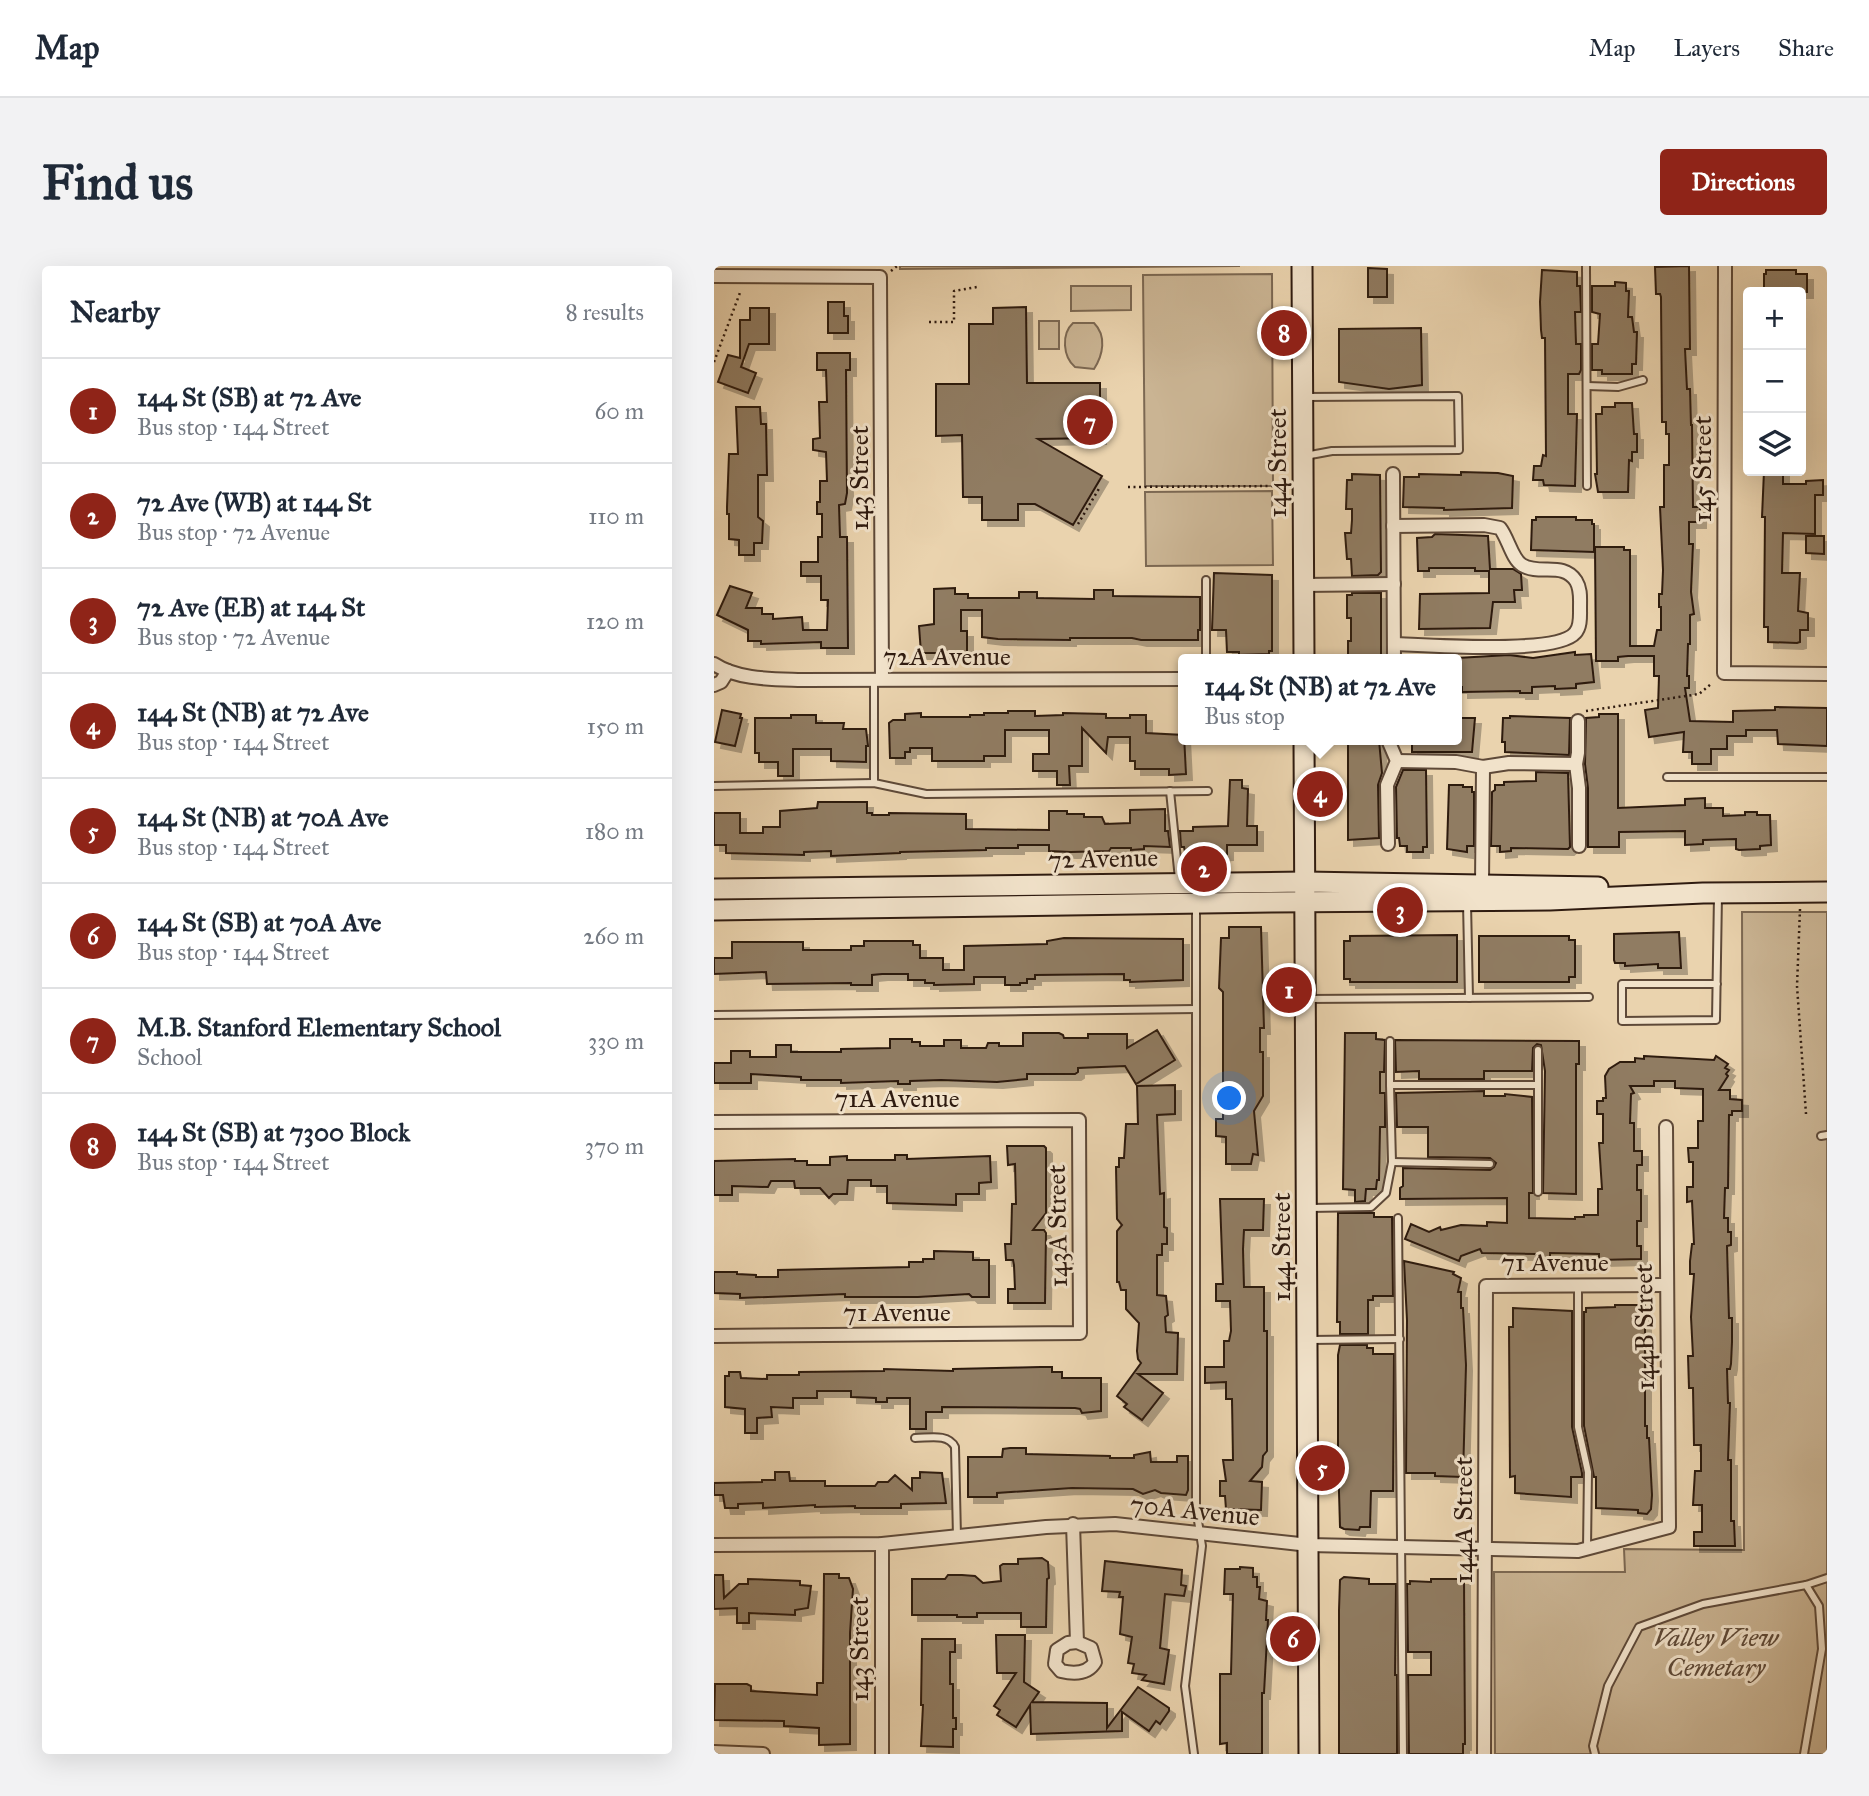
<!DOCTYPE html>
<meta charset="utf-8">
<style>
:root{--surface:#fff;--page:#f2f2f3;--text:#1f2937;--muted:#747a83;--line:#e0e1e3;--accent:#8f2418}
body{margin:0;font-family:"IM FELL Great Primer",serif;background:var(--page);color:var(--text)}
.controls{position:absolute;right:21px;top:21px;display:grid;overflow:hidden;border-radius:7px;box-shadow:0 7px 28px #0002}
.controls button{width:63px;height:63px;display:grid;place-items:center;padding:0;border:0;border-bottom:2px solid var(--line);background:var(--surface);color:var(--text);font:35px sans-serif}
.you{position:absolute;left:516px;top:833px;width:24px;height:24px;margin:-18px;border:5px solid #fff;border-radius:50%;background:#1a73e8;box-shadow:0 0 0 10px #1a73e833}
.badge{display:grid;place-items:center;width:46px;height:46px;border-radius:50%;background:var(--accent);color:#fff;font-size:23px;font-weight:700}
.pin{position:absolute;translate:-50% -50%;border:4px solid #fff;box-shadow:0 2px 7px #0006}
.popup{position:absolute;left:464px;top:388px;width:284px;height:91px;box-sizing:border-box;display:grid;place-content:center;border-radius:7px;background:var(--surface);filter:drop-shadow(0 2px 5px #0005);font-size:23px;white-space:nowrap;color:var(--muted)}
.popup b{font-size:26px;color:var(--text)}
.popup::after{content:'';position:absolute;left:50%;top:100%;margin-left:-14px;border:14px solid transparent;border-top-color:var(--surface)}
.list{margin:0;padding:0;list-style:none}
h2{display:flex;justify-content:space-between;align-items:center;height:91px;margin:0;padding:0 28px;font-size:30px}
h2 small{font-size:23px;font-weight:400;color:var(--muted)}
.list li{display:grid;grid-template-columns:46px 1fr auto;gap:21px;align-items:center;box-sizing:border-box;height:105px;padding:0 28px;border-top:2px solid var(--line)}
.list b{display:block;font-size:26px;white-space:nowrap}
.list p{margin:0;font-size:23px;white-space:nowrap;color:var(--muted)}
.list em{font-size:23px;font-style:normal;color:var(--muted)}
.icon{flex:none;width:38px;height:38px;fill:none;stroke:currentColor;stroke-width:2;stroke-linecap:round;stroke-linejoin:round}
.map{position:relative;flex:none;width:1113px;height:1488px;overflow:hidden;border-radius:7px}
header{display:flex;align-items:center;gap:42px;box-sizing:border-box;height:98px;padding:0 35px;background:var(--surface);border-bottom:2px solid var(--line)}
header strong{font-size:33px}
nav{display:flex;gap:38px;margin-inline-start:auto;font-size:24px}
.intro{display:flex;align-items:center;justify-content:space-between;box-sizing:border-box;height:168px;padding:0 42px}
h1{margin:0;font-size:49px}
.button{padding:18px 32px;border-radius:7px;background:var(--accent);color:#fff;font-size:24px;font-weight:700}
main{display:flex;gap:42px;padding:0 42px}
aside{flex:1;background:var(--surface);border-radius:7px;box-shadow:0 7px 28px #0002}
.map>svg:first-child{display:block}
.green{fill:#cab493;stroke:#7c6852;stroke-width:2}
.building{fill:#907b62;stroke:#2f1b10;stroke-width:2;filter:url(#shadow)}
.lines{fill:none;stroke-linecap:round;stroke-linejoin:round}
.lane-casing{stroke:#5e4938;stroke-width:10}
.street-casing{stroke:#5e4938;stroke-width:16}
.secondary-casing{stroke:#2f1b10;stroke-width:23}
.path{stroke:#2f1b10;stroke-width:2.5;stroke-dasharray:2 3.5;stroke-linecap:butt}
.lane{stroke:#f1e2ca;stroke-width:6}
.street{stroke:#f1e2ca;stroke-width:12}
.secondary{stroke:#f1e2ca;stroke-width:19}
.labels{text-anchor:middle;dominant-baseline:central;stroke-width:6;stroke-linejoin:round;paint-order:stroke}
.street-label{font-size:26px;fill:#2f1b10;stroke:#f1e2ca}
.park-label{font-size:26px;font-style:italic;fill:#5e4937;stroke:#f1e2ca}
</style>
<header>
<strong>Map</strong>
<nav><a>Map</a><a>Layers</a><a>Share</a></nav>
</header>
<div class="intro"><h1>Find us</h1><a class="button">Directions</a></div>
<main>
<aside>
<h2>Nearby<small>8 results</small></h2>
<ul class="list">
<li><span class="badge">1</span><div><b>144 St (SB) at 72 Ave</b><p>Bus stop · 144 Street</p></div><em>60 m</em></li>
<li><span class="badge">2</span><div><b>72 Ave (WB) at 144 St</b><p>Bus stop · 72 Avenue</p></div><em>110 m</em></li>
<li><span class="badge">3</span><div><b>72 Ave (EB) at 144 St</b><p>Bus stop · 72 Avenue</p></div><em>120 m</em></li>
<li><span class="badge">4</span><div><b>144 St (NB) at 72 Ave</b><p>Bus stop · 144 Street</p></div><em>150 m</em></li>
<li><span class="badge">5</span><div><b>144 St (NB) at 70A Ave</b><p>Bus stop · 144 Street</p></div><em>180 m</em></li>
<li><span class="badge">6</span><div><b>144 St (SB) at 70A Ave</b><p>Bus stop · 144 Street</p></div><em>260 m</em></li>
<li><span class="badge">7</span><div><b>M.B. Stanford Elementary School</b><p>School</p></div><em>330 m</em></li>
<li><span class="badge">8</span><div><b>144 St (SB) at 7300 Block</b><p>Bus stop · 144 Street</p></div><em>370 m</em></li>
</ul>
</aside>
<div class="map">
<svg width="1113" height="1488" viewBox="0 0 1113 1488">
<defs>
<filter id="shadow"><feDropShadow dx="6" dy="6" stdDeviation="0" flood-color="#0004"/></filter>
</defs>
<rect width="100%" height="100%" fill="#ead3ae"/>
<filter id="stains"><feTurbulence type="fractalNoise" baseFrequency=".00286" numOctaves="4"/><feColorMatrix values="0 0 0 0 .2 0 0 0 0 .09 0 0 0 0 .02 0 0 0 .5 -.17"/></filter>
<radialGradient id="worn" r=".72"><stop offset=".6" stop-color="#630" stop-opacity="0"/><stop offset="1" stop-color="#630" stop-opacity=".3"/></radialGradient>
<g class="green">
<path d="M186,0H526L186,3Z"/>
<path d="M558,8L559,220H431L429,9Z"/>
<path d="M357,20H417V44L357,45Z"/>
<rect x="325" y="55" width="20" height="28"/>
<path d="M359,57H380C393,70 389,89 380,103L361,101C349,91 347,68 359,57Z"/>
<path d="M558,225L559,299L432,300L431,226Z"/>
<path d="M1028,646H1113V1488H781L780,1306H911L910,1283L1030,1284Z"/>
</g>
<g class="building">
<path d="M975,0L976,83H971L973,123H976L977,159H978L979,241H986V256H975V278H979L977,326L980,348L976,349V378H974L973,410H975V422H971L976,455L1019,456V445L1061,444V441L1113,442V480L1064,478L1063,464H1032V470H1013V483H997V498H978V486H969L970,466L935,471L931,444L944,442L945,410H940V390H914L904,391V395H882L881,281H910V284H916V380H940L943,364H947V341H945V328H948L949,304L946,241H950V199H955V168H952V156H948L947,31L946,28H942L941,1Z"/>
<path d="M654,2L673,3V31H654Z"/>
<path d="M828,4L863,6V20H866L867,46H861L862,78H867V104L865,108H854V148H863L861,220L830,219L829,214H819L820,200H827L829,189L832,190L831,72H828L827,64L826,36Z"/>
<path d="M1052,4H1082V8H1093V26H1050V8H1052Z"/>
<path d="M901,16L912,17V25H915L914,51H918L920,66H923L922,98H918V108H888V104H878V78H884L886,48L878,46V20H901Z"/>
<path d="M114,36H130V50H134V67H114Z"/>
<path d="M312,41L313,117H386V172L324,173L388,210L359,259L321,238H304V254H268V231H249L248,169L222,170V118H255V58H279V42Z"/>
<path d="M36,42H55V78H35L27,101L42,107L34,127L4,116L14,89L26,92V54H36Z"/>
<path d="M707,62L708,119L675,123L625,116V63Z"/>
<path d="M103,87H136V104H132L133,227L131,238L125,239L126,271H133L134,382H107V376L47,378V375H34V364L3,349L16,320L38,327L32,342H48V348H59V353L88,351L89,364H113L114,334H107V310H87V296H104V271H108V248H103V236H106V215H113L112,186L99,184V173L106,172L105,136H113L112,104H103Z"/>
<path d="M901,137H918L920,168H923V186H918V195L915,194L914,226H884L881,208H883L882,148H888V141H901Z"/>
<path d="M22,141H46L47,158H52L53,209H44V251L49,255L48,277H40V289H25V274L15,273V248H13V241L15,188H24Z"/>
<path d="M1050,205H1069V218H1092V215L1109,214V229H1101V268L1069,267L1068,307H1086L1084,345L1094,347V364H1086V376L1083,377L1054,376V361H1050L1051,251H1048Z"/>
<path d="M747,206L784,207L799,210L798,242L730,244V242L689,241L690,211H705V208L747,209Z"/>
<path d="M638,208L666,209L667,306L664,309L638,310L637,293H633L631,267H637L638,254V243H632L633,214H638Z"/>
<path d="M822,251H862V254H878V258H880V286L817,284L818,254H822Z"/>
<path d="M721,268L774,270L776,303H799L807,308L808,324H800L801,336H779L776,362L705,363L706,328L775,327V305H761V302H715V305H704L703,272L718,271Z"/>
<path d="M1092,270H1110V288L1092,287Z"/>
<path d="M500,307L558,309V385H555V388L525,389V386H513L512,364H498Z"/>
<path d="M241,322V328H254V332H305V326H323V332L380,333V324H399V330L486,331V364H484V374H427L418,372H356V374L284,373L268,371V344H247V365H253V387H207L205,360L220,358V323Z"/>
<path d="M638,327H667V393H634V375H637V352H633V329H638Z"/>
<path d="M861,386V389L877,388L880,416L862,418V422L841,423V420L818,421V427H806V425L748,426V421H743V392L795,389L819,392Z"/>
<path d="M8,444L27,448L26,452H28L21,480L1,476Z"/>
<path d="M294,445H321V450L349,449V447L392,448V452H416V449H432V467L470,469L472,508L455,509V503H421V495H416V471H394L392,487L368,462V500H355L356,519H343V505H319V488H335V464H291V490H270V495H218V482H196V486H191V492H176L175,457L179,454H191V448L207,447V451H256V449H270V447H294Z"/>
<path d="M885,448H904V542L971,539V533L991,532V542H1009V550L1031,549V546H1043V549H1056L1057,579L1046,580V583L1025,584L1022,583V573L989,574V578L971,579V565L905,566V581H874V522L871,498L872,452L885,451Z"/>
<path d="M77,449H102V457H130L129,463H152L154,480H152V496L117,495V483H79V510H64V496H45V487H41V452H77Z"/>
<path d="M796,450L856,452L855,489L791,486V476H788L789,452H796Z"/>
<path d="M743,452H761L758,486H698V474H743Z"/>
<path d="M634,474H665L668,507L664,519L665,572L634,574Z"/>
<path d="M689,504H712L713,581H709V586H693V580H686L685,572H683L682,521Z"/>
<path d="M822,506L854,507L856,581L854,583L797,582V585L786,586V580H777L778,526L781,524V519H790V516L822,515Z"/>
<path d="M516,514H528V522L534,523L533,560H543V579H513V588L472,591L470,581H467L466,565H479V561L514,560Z"/>
<path d="M735,519H749V521H758V526H760V580H753V586L733,583Z"/>
<path d="M104,536H153V547H158V549H175V547L252,548V563L335,564V545H353V548H370V551H388L391,558L416,557V544L451,543V565H454L456,581L430,580V583L417,584V582H397L395,585L357,586L335,585V579H304V582H272V584L186,586V587L117,590V585L90,586V589L12,587V579H0V547H26V567H49V561H66V545L103,542Z"/>
<path d="M515,661H547L550,762H546V786H549V830L540,845L544,889L539,888L537,898H512V871L502,870V853H509V726L505,722L507,672H515Z"/>
<path d="M965,666L967,702H944V698L911,700V697H901L900,694V668Z"/>
<path d="M743,669V716H636V713H630V675H636V670Z"/>
<path d="M765,670H855V674H861V711H855V716H765Z"/>
<path d="M350,672L469,673V714L416,716V714H410V708L321,709V713H313V717H306V719H291V711H260V718L220,719V717H211V714H194V708H168L158,709V719H137V717L53,718L52,706L0,708V692H18V676H89V684H137V680H150V675H199V679H206V692H229V704H250V680L333,678V675Z"/>
<path d="M443,764L461,794L422,818L411,800L364,802V806L361,808H313V813L283,816L227,814L196,815V818H184V815L127,817V814H87V811L37,808V817H0V797H17V785H36V791H62V779H77V786H127V783L176,782V773H198V776H206V780H230V774H247V782H272L274,777H285V780H309V767H345L349,769L350,772H374V768H413V782Z"/>
<path d="M631,767H662V773L671,774L670,806H666V827H671V861H666L665,914H663L662,923H652L651,935L641,936V924L629,923Z"/>
<path d="M681,774L865,775V798H862V928L829,927L831,805L827,779L823,778L819,782L818,805H770V813H705V805L682,806Z"/>
<path d="M930,790L1000,794L1002,790L1014,798L1011,802L1015,804L1012,808L1014,810L1005,824H1016V833L1028,834V845H1018V849H1015L1014,922H1011L1010,952H1014V966H1017V979L1013,980L1015,1052H1018V1076L1017,1098L1016,1103H1013L1014,1137H1016L1014,1194H1017V1255H1020L1021,1280H980V1266H988V1239H979L981,1205H987V1179H980L979,1122H975L974,1090H979L977,1051L980,1008H976V995L978,978H980L978,935L973,936V921H979V896H975L974,882H984V855H989V823L961,822V815H940V820H916L920,827L917,828L916,857H920V885H928V899H923V924H927V955H923V980H927V993L885,994V988L836,987V993H822V988L768,987L766,983L747,990L745,995L691,973L697,958L715,966L726,961L727,964L747,959L773,960V956L793,957V932L686,933V922L689,920V902L776,904L780,901L782,897L776,892L714,891V861H683L682,827L770,825V830H791V828L818,831L819,927H815V952L861,953V951H870V949H884V923H888L885,877H889V848H883V835H889V832H892L891,810L895,803L906,796H921V792L930,793Z"/>
<path d="M461,819V848L443,849L446,928L450,927V961L453,962V978H448V989H443V1029L452,1030L454,1049L451,1051L452,1066L464,1067L463,1108H424L449,1127L428,1154L410,1141L413,1138L403,1130L427,1097L424,1093L423,1085L425,1057L412,1043V1024H407L405,1016H403V965L408,959L403,953L402,901H405V892H410L412,858H424L423,820Z"/>
<path d="M293,880H330L332,882V947L319,964H330L332,967L331,1037H294V1023H301L300,999L299,994H292L291,978H297L298,938H302L301,898L294,899Z"/>
<path d="M181,889H193V893L276,890L277,916L265,917V928H242V939L173,937V920H157V914H134L133,928H119L115,932L106,922H81L80,915H57L54,921L18,920V929H0V895L81,893V895H93V899H116V891L133,890V894H181Z"/>
<path d="M506,933H550L549,964H530L529,983L530,1021H550V1065H553V1185L549,1190L548,1201L536,1215L548,1216L547,1244L512,1243L511,1230H506V1215H512L509,1194H519L518,1133H512V1116L491,1117V1101H510V1075H515L517,1065L516,1035H502V1018H509Z"/>
<path d="M624,947H660V951H678L679,1030H659V1034H654V1068H626V1056H623Z"/>
<path d="M220,985L259,986V994H275V1031H258L255,1028L204,1031H131V1028L26,1032V1028L0,1027V1006H23V1008L42,1009V1011H64V1004L195,1001V996H209V993H220Z"/>
<path d="M690,995L740,1006L739,1008L747,1012L744,1026H747V1042H749L752,1099L749,1211L721,1210V1207H692L693,1054Z"/>
<path d="M901,1039H931V1160H933V1172H935L938,1229L937,1243L933,1248L924,1247V1244L882,1242V1211H880L870,1160V1046H872V1042L901,1041Z"/>
<path d="M799,1042L858,1045V1161L868,1207V1211H857V1231L801,1227V1210L796,1211L795,1061H799Z"/>
<path d="M626,1079H653V1082H659V1088H680L679,1225H657L656,1261H646L645,1264L630,1263L626,1261L624,1191V1089Z"/>
<path d="M327,1101H338V1106H348V1112H387V1145L368,1147L366,1143L361,1142L228,1141V1146H212V1163H196V1132H173V1136H162V1132L137,1131V1125H103V1132H79V1142L57,1141L58,1151L43,1152V1167H31V1143L11,1141V1110H15V1106H26L27,1112L53,1113V1109H85V1106L170,1105V1103L239,1105V1103Z"/>
<path d="M296,1182H312V1188L396,1190V1192H420V1189L436,1186L437,1196H463V1190H474V1224L472,1229L447,1227L441,1224L429,1228L419,1223L358,1222L283,1227V1231H254V1191H288L289,1183Z"/>
<path d="M61,1206H75L76,1215H111V1220H161L164,1216H174L181,1209L198,1224V1212H206V1206L228,1207L232,1237L187,1238V1242H141V1240L101,1241V1239L49,1242V1237L24,1238V1242H11L9,1229H0V1217L48,1216V1214H61Z"/>
<path d="M328,1292L334,1296L335,1312L333,1313L332,1361H307V1347H263V1351H243V1349H198V1313H231L234,1309H248L261,1310L269,1317L287,1315L286,1300L289,1298H304V1293Z"/>
<path d="M391,1295L468,1304L467,1319L472,1320L470,1330L451,1328L446,1382L455,1384L450,1418L428,1414L432,1409L418,1407L420,1398L414,1397L418,1371L406,1368L409,1331H405L406,1326L388,1325Z"/>
<path d="M526,1301L539,1302V1311H543V1321H546L545,1333L553,1335L552,1354H554L550,1427H548V1488H513V1477L506,1478V1408H517L519,1328H510L511,1303H526Z"/>
<path d="M110,1308H125V1312H135L139,1323L136,1367V1478L105,1479V1462L70,1460V1455L0,1454L1,1418H33L37,1420V1425L103,1429V1417H109Z"/>
<path d="M0,1309H9L10,1332L25,1318H34V1313L86,1315V1319L97,1320L94,1342L81,1344V1349L35,1347V1357H23V1342L0,1343Z"/>
<path d="M630,1311L655,1313V1318H682L681,1409H683V1488H625V1344L626,1314Z"/>
<path d="M717,1313H750L751,1478H749V1488H695L694,1409H717V1386H694L693,1318H696V1315L717,1316Z"/>
<path d="M282,1369H311L310,1416L325,1426L318,1436L393,1437V1462L424,1421L455,1442V1445L446,1458L442,1455L435,1465L408,1446V1465L317,1468L316,1439L302,1461L283,1449L286,1444L280,1440L302,1407H283Z"/>
<path d="M208,1373H241V1386H236V1418H239V1452H242V1463H239V1481L207,1480L209,1439H207Z"/>
</g>
<g class="lines">
<g class="lane-casing">
<g id="lane">
<path d="M872,0L873,220"/>
<path d="M873,120L904,121L929,114"/>
<path d="M591,190L618,185L745,184L744,130L592,131"/>
<path d="M492,314V393"/>
<path d="M160,415V517"/>
<path d="M953,511H1113"/>
<path d="M0,520L160,517L212,528L494,525"/>
<path d="M456,525L465,613"/>
<path d="M753,637L755,732"/>
<path d="M1003,718H908V755L1002,754L1004,629"/>
<path d="M593,733L875,731"/>
<path d="M0,749L482,743"/>
<path d="M676,819V775"/>
<path d="M824,819V926"/>
<path d="M1107,870L1113,869"/>
<path d="M678,896L776,898"/>
<path d="M595,942L657,941L672,927L678,896L676,819H824V784"/>
<path d="M684,952L689,1488"/>
<path d="M864,1019V1161L874,1206L873,1282"/>
<path d="M595,1074L686,1073"/>
<path d="M201,1172C215,1172 234,1167 241,1181L243,1271"/>
<path d="M480,1488L471,1420L488,1280L482,1242V641"/>
<path d="M881,1488L879,1480L894,1420L925,1361L989,1338L1092,1319L1113,1312"/>
<path d="M1090,1488L1108,1383L1105,1340L1092,1319"/>
</g>
</g>
<g class="street-casing">
<g id="street">
<path d="M1011,0L1010,407L1113,408"/>
<path d="M0,10L166,11L168,413"/>
<path d="M679,208L680,393"/>
<path d="M679,260L770,259L786,262C794,272 798,293 808,299C826,310 849,295 862,315C867,323 866,332 866,341C866,350 867,361 861,367C843,389 712,379 680,378"/>
<path d="M589,319L680,318"/>
<path d="M0,398C24,414 59,413 88,414L470,413"/>
<path d="M0,419L7,416L14,405"/>
<path d="M864,455V487L862,498L865,522V580"/>
<path d="M683,495L742,496L769,501L795,497L862,498"/>
<path d="M674,578L673,519L683,495L674,474"/>
<path d="M768,618L769,501"/>
<path d="M0,856L365,854L366,1067L0,1070"/>
<path d="M359,1258L363,1376"/>
<path d="M0,1279L168,1278L332,1261L401,1258L595,1279L864,1285L955,1261L952,861"/>
<path d="M363,1376L377,1382L381,1396C374,1408 360,1408 347,1405L341,1398L343,1384L354,1377Z"/>
<path d="M0,1486L49,1488"/>
<path d="M168,1488V1278"/>
<path d="M770,1488L772,1020L952,1019"/>
</g>
</g>
<g class="secondary-casing">
<g id="secondary">
<path d="M588,0L590,393"/>
<path d="M590,474L595,1488"/>
<path d="M0,623L591,616L884,621"/>
<path d="M0,644L557,636L836,634L989,627L1113,626"/>
</g>
</g>
<g class="path">
<path d="M177,5L183,0"/>
<path d="M215,56H240V25L263,21"/>
<path d="M0,96L27,24"/>
<path d="M414,221L563,220L574,216"/>
<path d="M364,258L386,221"/>
<path d="M872,445L985,428L997,418"/>
<path d="M1086,643L1083,720L1092,848"/>
</g>
<use href="#lane" class="lane"/>
<use href="#street" class="street"/>
<use href="#secondary" class="secondary"/>
</g>
<g class="labels">
<g class="street-label">
<text transform="translate(563 197) rotate(-90)">144 Street</text>
<text transform="translate(988 203) rotate(-90)">145 Street</text>
<text transform="translate(145 212) rotate(-90)">143 Street</text>
<text x="233" y="390">72A Avenue</text>
<text transform="translate(389 592) rotate(-1)">72 Avenue</text>
<text x="183" y="832">71A Avenue</text>
<text transform="translate(343 960) rotate(-91)">143A Street</text>
<text transform="translate(567 981) rotate(-90)">144 Street</text>
<text x="841" y="996">71 Avenue</text>
<text x="183" y="1046">71 Avenue</text>
<text transform="translate(930 1061) rotate(-91)">144B Street</text>
<text transform="translate(481 1244) rotate(6)">70A Avenue</text>
<text transform="translate(749 1254) rotate(-90)">144A Street</text>
<text transform="translate(145 1383) rotate(-90)">143 Street</text>
</g>
<g class="park-label">
<text x="1002" y="1371">Valley View<tspan x="1002" dy="30">Cemetary</tspan></text>
</g>
</g>
<rect width="100%" height="100%" filter="url(#stains)"/>
<rect width="100%" height="100%" fill="url(#worn)"/>
</svg>
<div class="controls">
<button>+</button>
<button>−</button>
<button><svg class="icon" aria-label="layers" viewBox="0 0 24 24"><path d="M12 4l9 5-9 5-9-5zM3 14l9 5 9-5"/></svg></button>
</div>
<div class="you"></div>
<div class="pin badge" style="left:575px;top:724px">1</div>
<div class="pin badge" style="left:490px;top:603px">2</div>
<div class="pin badge" style="left:686px;top:644px">3</div>
<div class="pin badge" style="left:606px;top:528px">4</div>
<div class="popup"><b>144 St (NB) at 72 Ave</b>Bus stop</div>
<div class="pin badge" style="left:608px;top:1202px">5</div>
<div class="pin badge" style="left:579px;top:1373px">6</div>
<div class="pin badge" style="left:376px;top:156px">7</div>
<div class="pin badge" style="left:570px;top:67px">8</div>
</div>
</main>
